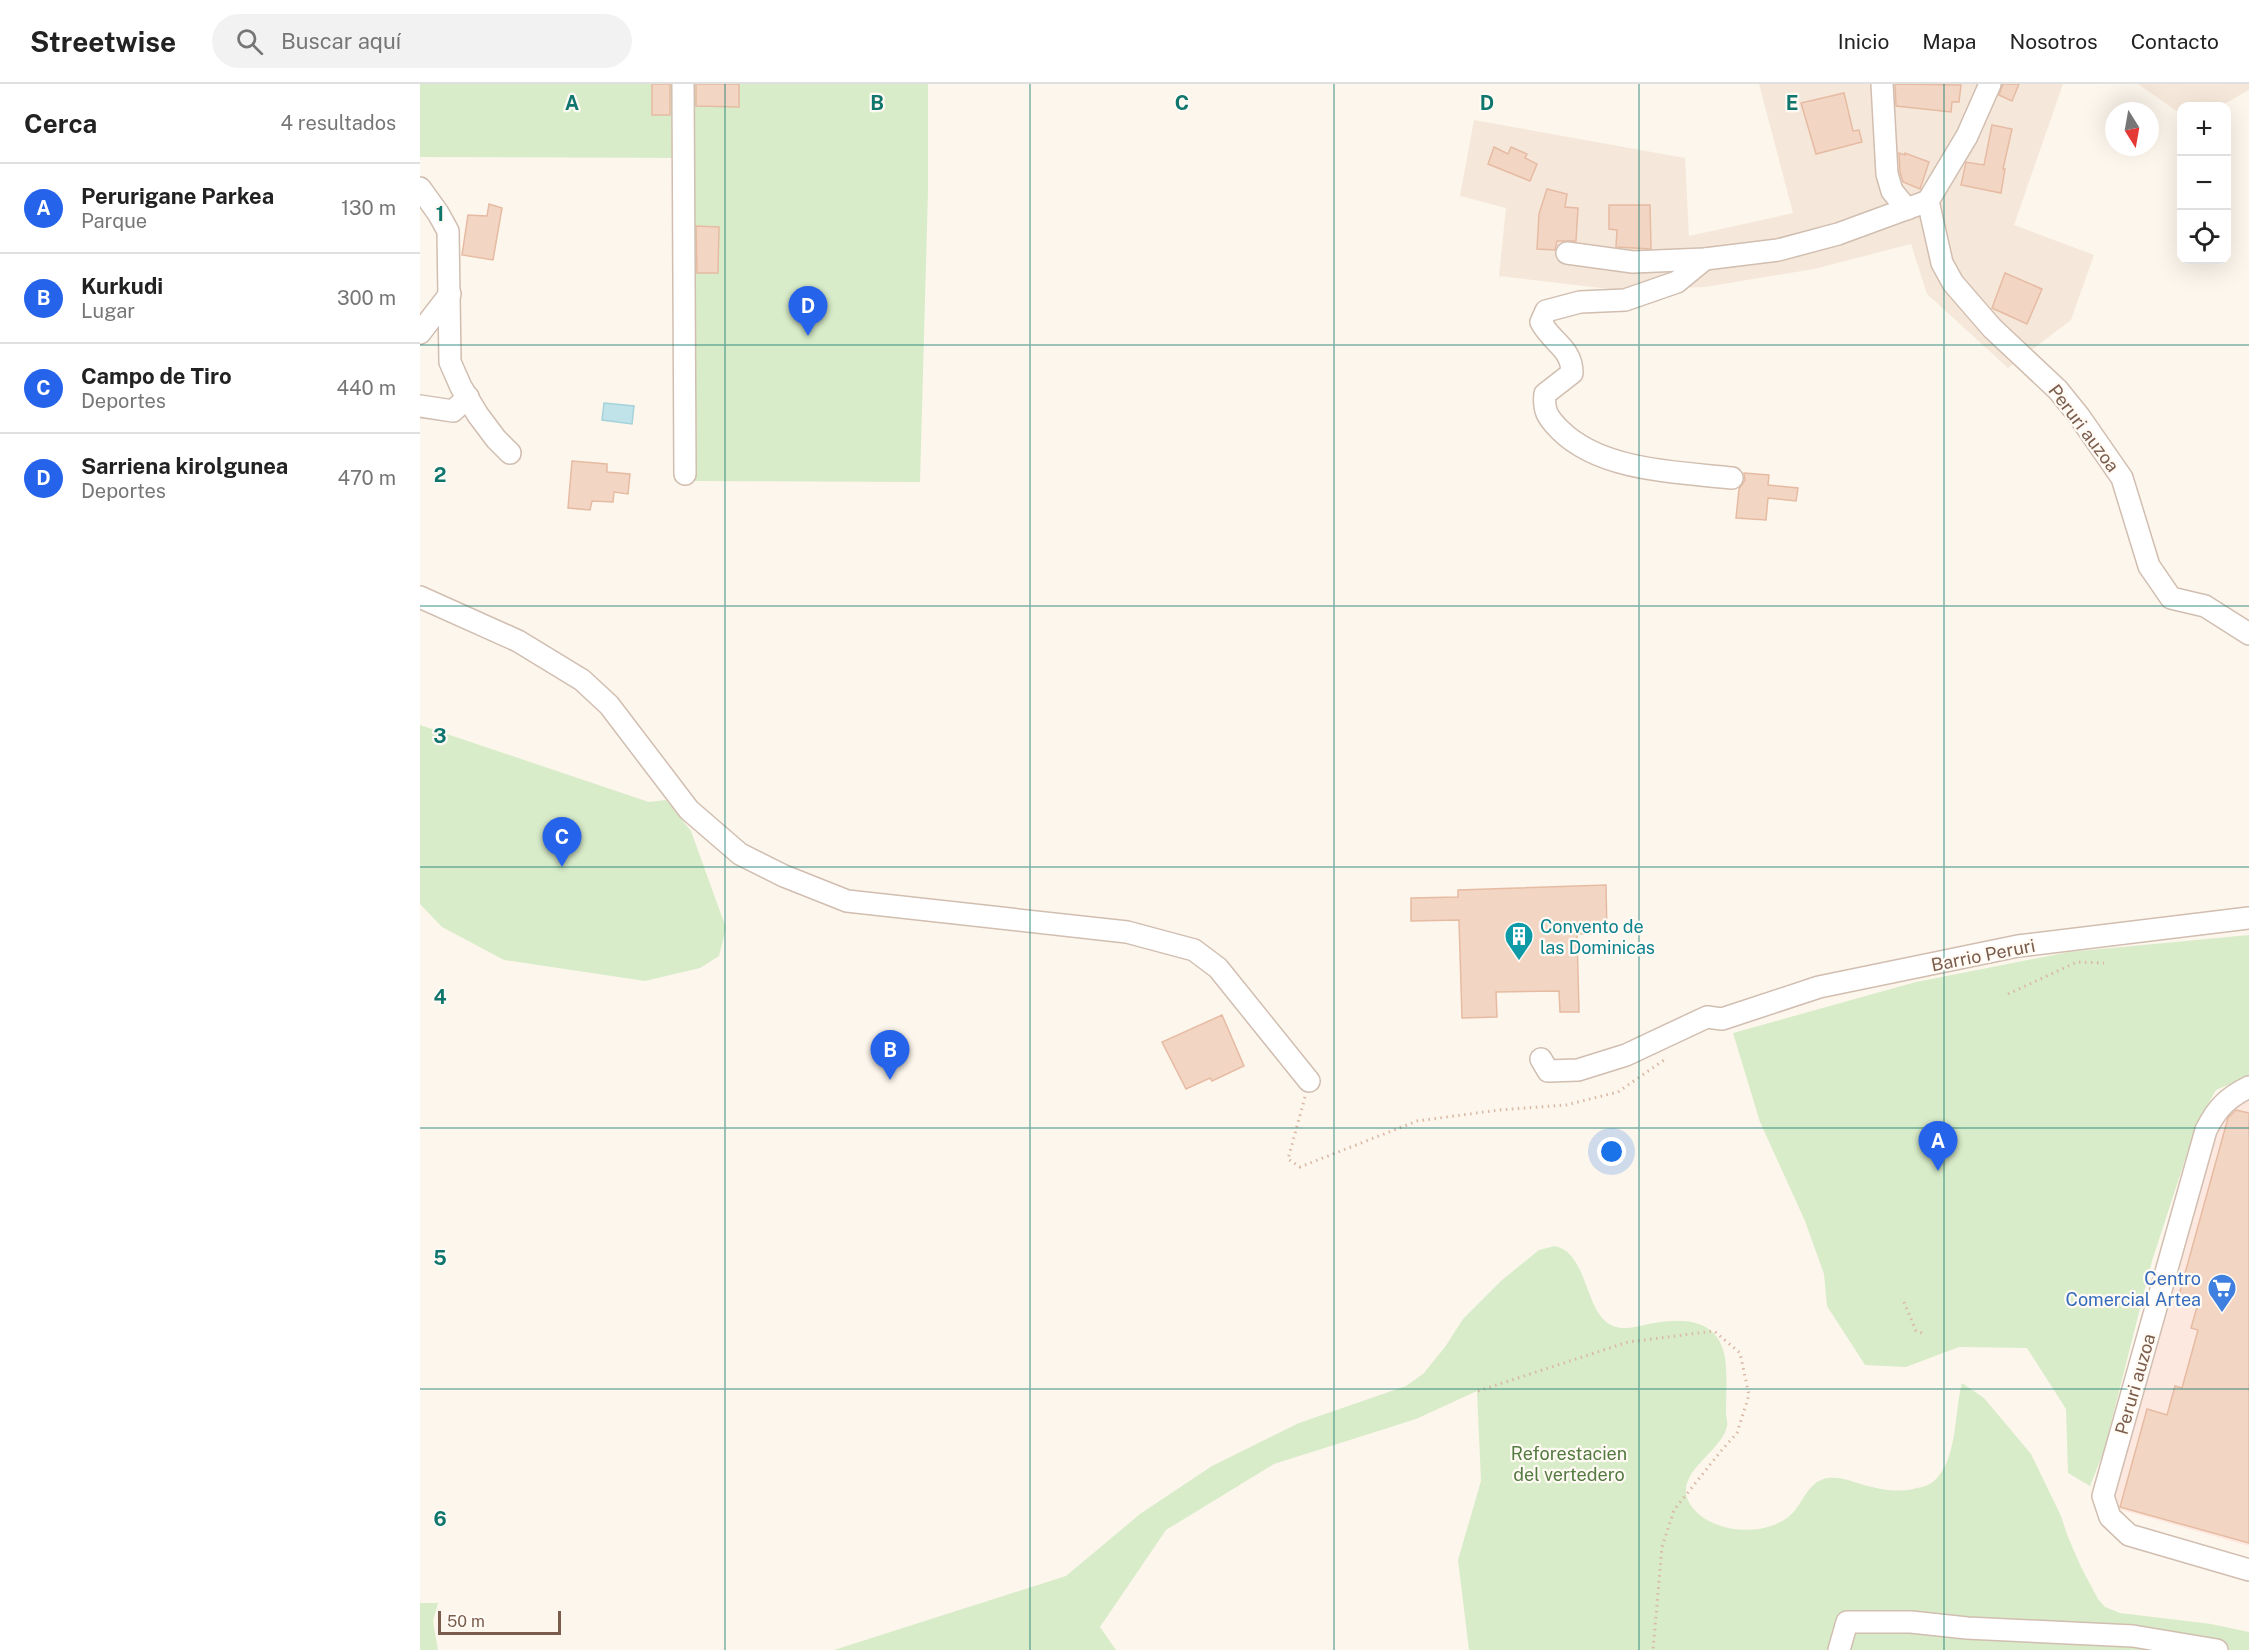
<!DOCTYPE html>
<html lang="es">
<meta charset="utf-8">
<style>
:root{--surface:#fff;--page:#f2f2f2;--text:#222;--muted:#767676;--line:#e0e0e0;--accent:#2563eb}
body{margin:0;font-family:"Public Sans",sans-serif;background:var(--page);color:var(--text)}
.controls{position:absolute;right:18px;top:18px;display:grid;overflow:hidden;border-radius:12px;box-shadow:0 6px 24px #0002}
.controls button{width:54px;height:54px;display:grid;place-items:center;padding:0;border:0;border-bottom:2px solid var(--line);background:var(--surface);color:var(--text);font:30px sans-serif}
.compass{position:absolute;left:1685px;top:18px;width:54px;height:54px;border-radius:50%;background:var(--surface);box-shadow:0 6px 24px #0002;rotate:169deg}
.scale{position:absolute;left:18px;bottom:15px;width:123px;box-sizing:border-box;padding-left:6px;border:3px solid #7a5c4d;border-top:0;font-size:16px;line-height:21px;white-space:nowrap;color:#7a5c4d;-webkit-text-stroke:4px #fffaf3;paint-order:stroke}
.you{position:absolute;left:1192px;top:1068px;width:21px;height:21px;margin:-15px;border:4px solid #fff;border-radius:50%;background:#1a73e8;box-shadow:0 0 0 9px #1a73e833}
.badge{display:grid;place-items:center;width:39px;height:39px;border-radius:50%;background:var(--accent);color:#fff;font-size:20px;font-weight:700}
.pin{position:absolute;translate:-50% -50px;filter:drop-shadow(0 2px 3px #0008)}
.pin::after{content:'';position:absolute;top:32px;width:21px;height:18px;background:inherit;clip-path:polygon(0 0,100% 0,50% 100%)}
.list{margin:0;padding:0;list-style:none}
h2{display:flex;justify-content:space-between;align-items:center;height:78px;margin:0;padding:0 24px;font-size:26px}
h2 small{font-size:20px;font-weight:400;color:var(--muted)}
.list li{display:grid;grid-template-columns:39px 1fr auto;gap:18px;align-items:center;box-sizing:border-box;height:90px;padding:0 24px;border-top:2px solid var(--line)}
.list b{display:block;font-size:22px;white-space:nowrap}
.list p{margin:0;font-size:20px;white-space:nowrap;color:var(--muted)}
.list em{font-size:20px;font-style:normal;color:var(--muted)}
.icon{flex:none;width:33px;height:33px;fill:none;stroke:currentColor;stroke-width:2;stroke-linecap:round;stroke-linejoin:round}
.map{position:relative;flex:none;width:1829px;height:1566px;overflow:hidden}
header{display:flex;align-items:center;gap:36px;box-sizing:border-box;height:84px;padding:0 30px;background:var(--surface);border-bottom:2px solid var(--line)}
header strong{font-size:28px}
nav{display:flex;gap:33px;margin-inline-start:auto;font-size:21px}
.search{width:420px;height:54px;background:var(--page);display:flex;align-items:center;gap:15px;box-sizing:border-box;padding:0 21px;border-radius:33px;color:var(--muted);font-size:22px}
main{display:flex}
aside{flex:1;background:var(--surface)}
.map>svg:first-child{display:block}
.residential{fill:#f5e8da}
.commercial{fill:#fde8e0}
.green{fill:#d8ecc9}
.water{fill:#bfe3e8;stroke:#a5d3da;stroke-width:1.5}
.building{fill:#f3d5c3;stroke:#e6bba3;stroke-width:1.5}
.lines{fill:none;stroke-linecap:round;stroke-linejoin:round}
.minor-casing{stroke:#d1beb0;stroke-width:24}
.path{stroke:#d9b8a5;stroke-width:3;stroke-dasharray:1.5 4.5;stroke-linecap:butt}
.minor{stroke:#fff;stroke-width:21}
.grid{fill:none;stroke:#0f766e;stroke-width:1.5;stroke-opacity:0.55}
.labels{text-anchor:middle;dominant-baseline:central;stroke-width:4.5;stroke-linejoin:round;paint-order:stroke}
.street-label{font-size:18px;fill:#7a5c4d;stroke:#fffaf3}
.culture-label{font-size:18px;fill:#0d838f;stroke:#fffaf3;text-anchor:start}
.shop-label{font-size:18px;fill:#366cbe;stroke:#fffaf3;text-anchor:end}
.park-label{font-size:18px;fill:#537a41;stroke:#fffaf3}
.grid-label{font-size:20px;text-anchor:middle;font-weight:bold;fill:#0f766e;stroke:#fffaf3;stroke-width:4.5;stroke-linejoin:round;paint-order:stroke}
</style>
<header>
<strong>Streetwise</strong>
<div class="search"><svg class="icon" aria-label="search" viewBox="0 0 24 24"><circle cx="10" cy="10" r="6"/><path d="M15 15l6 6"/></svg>Buscar aquí</div>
<nav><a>Inicio</a><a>Mapa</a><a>Nosotros</a><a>Contacto</a></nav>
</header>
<main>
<aside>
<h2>Cerca<small>4 resultados</small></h2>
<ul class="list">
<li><span class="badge">A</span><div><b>Perurigane Parkea</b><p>Parque</p></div><em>130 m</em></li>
<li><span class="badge">B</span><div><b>Kurkudi</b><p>Lugar</p></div><em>300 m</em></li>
<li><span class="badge">C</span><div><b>Campo de Tiro</b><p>Deportes</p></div><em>440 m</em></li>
<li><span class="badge">D</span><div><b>Sarriena kirolgunea</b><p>Deportes</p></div><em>470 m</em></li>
</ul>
</aside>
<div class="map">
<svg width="1829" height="1566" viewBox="0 0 1829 1566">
<rect width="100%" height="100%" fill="#fdf6ec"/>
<g class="residential">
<path d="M1339,0H1643L1594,141L1674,171L1651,236L1588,284L1507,210L1491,160L1394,185L1285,203L1198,206L1079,192L1086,124L1040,112L1054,36L1265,74L1269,152L1373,129Z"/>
<path d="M1718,0H1829V6L1801,22H1762L1761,30Z"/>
</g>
<path class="commercial" d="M1829,1010V1462L1691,1423L1800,1016Z"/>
<g class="green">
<path d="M0,0H508V107L500,398L272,397V74L0,73Z"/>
<path d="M0,641L229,718L246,716L271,747L306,844L299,872L280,884L225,897L84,876L22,843L0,820Z"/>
<path d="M1829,851V992L1796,1006L1777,1039L1732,1177L1684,1367L1670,1402L1648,1389L1646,1325L1607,1264L1539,1263L1486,1283L1445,1281L1407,1222L1404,1190L1385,1137L1340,1038L1313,949L1496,898L1649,868Z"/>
<path d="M1135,1162C1168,1169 1164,1227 1191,1241C1204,1248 1221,1241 1235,1239C1273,1232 1304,1240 1306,1283C1307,1299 1306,1314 1306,1329C1306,1333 1308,1339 1307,1342C1302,1369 1248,1391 1272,1423C1292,1449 1341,1453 1367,1434C1383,1423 1386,1397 1408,1394C1423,1392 1438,1400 1452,1403C1467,1407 1482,1408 1497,1404C1504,1403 1512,1400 1517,1394C1538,1370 1534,1329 1542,1299L1564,1314L1611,1370L1641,1432L1648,1453L1661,1483L1678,1515L1685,1523L1700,1529L1791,1540L1829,1548V1566H1049L1038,1476L1061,1397L1057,1307L996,1335L854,1380L746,1446L680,1543L696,1566H414L646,1492L720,1430L792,1382L879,1339L986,1302L1003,1290L1025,1263L1043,1235L1082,1196L1119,1166Z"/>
<path d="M0,1519H18L13,1537L18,1566H0Z"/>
</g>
<path class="water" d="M184,319L214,322L212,340L182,336Z"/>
<g class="building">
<rect x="232" y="0" width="18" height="31"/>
<path d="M276,0H319V23L276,22Z"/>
<path d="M1475,0L1541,1L1539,18H1532L1531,28L1476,22Z"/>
<path d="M1583,0H1599L1592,17L1579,11Z"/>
<path d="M1424,9L1433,47L1439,46L1442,58L1396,70L1381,19Z"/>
<path d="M1572,41L1592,45L1583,85H1585L1581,109L1541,101L1546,78L1564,81Z"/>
<path d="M1074,63L1088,70L1091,63L1107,70L1105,74L1117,80L1110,97L1068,80Z"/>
<path d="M1479,69L1485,71V69L1509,78L1500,105L1483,98L1480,88Z"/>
<path d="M1127,105L1147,110L1145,123L1158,124L1156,157H1137L1135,166L1117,165L1119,130Z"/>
<path d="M69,120L82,124L73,176L42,171L48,131L67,132Z"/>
<path d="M1189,121H1230L1231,165L1196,163L1197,146L1189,145Z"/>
<path d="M276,142L299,143L298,189H277Z"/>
<path d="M1585,189L1622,205L1607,240L1572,224Z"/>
<path d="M152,377L187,380V388L210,390L208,410L194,408L193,418L172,417L170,426L148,424Z"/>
<path d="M1324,389L1349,391L1348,401L1378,404L1376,417L1348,414L1346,436L1316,434L1319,405L1325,396Z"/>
<path d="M1186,801L1187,849L1157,850L1159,928H1140L1139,907L1076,908L1077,933L1042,934L1039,836L991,837V814L1038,813V806Z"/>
<path d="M802,931L824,982L792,997L790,994L766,1005L742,958Z"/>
<path d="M1816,1026L1829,1029V1459L1700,1423L1727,1325L1747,1331L1755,1302L1762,1304L1778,1246L1771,1244L1779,1216L1759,1211L1808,1034Z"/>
</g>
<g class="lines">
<g class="minor-casing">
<g id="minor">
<path d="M263,0L265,390"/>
<path d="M1462,0L1467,90L1472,107L1487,125"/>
<path d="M1570,0L1547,52L1508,117L1522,179L1533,199L1572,244L1638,306L1659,332L1702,394L1729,482L1751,514L1785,522L1829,550"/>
<path d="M0,104L18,129L28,147L30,278L41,303L58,331L76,355L90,369"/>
<path d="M1147,169L1213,178L1285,175L1358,166L1418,150L1508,117"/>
<path d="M1285,175L1257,198L1205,216L1160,218L1126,227L1121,238C1132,259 1152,264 1152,289L1125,310C1123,327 1128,334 1140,346C1181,387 1257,388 1312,394"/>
<path d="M0,249L30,210"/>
<path d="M0,322L33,327L48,313"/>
<path d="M0,513L98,557L162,596L189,621L269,726L320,770L364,792L427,817L707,848L774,866L798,884L889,997"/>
<path d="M1121,975L1128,987L1158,986L1206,971L1287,933L1302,935L1399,903L1598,862L1829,834"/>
<path d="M1829,1003C1807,1014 1797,1024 1786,1046L1683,1412L1690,1433L1709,1451L1829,1486"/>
<path d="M1419,1566L1427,1538H1491L1547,1544L1713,1552L1797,1566"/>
</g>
</g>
<g class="path">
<path d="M1588,910L1657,878L1684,879"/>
<path d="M885,1013L868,1075L880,1083L997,1037L1079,1026L1146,1021L1198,1008L1247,974"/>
<path d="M1484,1218L1496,1247L1505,1250"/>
<path d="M1058,1307L1208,1258L1294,1247L1320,1269L1329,1311L1317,1349L1301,1367L1254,1426L1242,1463L1233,1566"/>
</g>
<use href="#minor" class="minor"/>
</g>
<path class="grid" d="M305,0V1566M610,0V1566M914,0V1566M1219,0V1566M1524,0V1566M0,261H1829M0,522H1829M0,783H1829M0,1044H1829M0,1305H1829"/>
<defs>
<g id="building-pin" transform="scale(1.5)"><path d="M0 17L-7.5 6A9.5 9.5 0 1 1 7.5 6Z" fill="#0f9aa8" stroke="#fffaf3"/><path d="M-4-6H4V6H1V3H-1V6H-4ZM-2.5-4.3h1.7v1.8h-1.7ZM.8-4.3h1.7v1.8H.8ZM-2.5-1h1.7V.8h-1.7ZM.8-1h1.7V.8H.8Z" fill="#fff"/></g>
<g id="supermarket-pin" transform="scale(1.5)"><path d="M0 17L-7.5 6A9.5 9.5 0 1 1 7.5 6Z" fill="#3f7fe0" stroke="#fffaf3"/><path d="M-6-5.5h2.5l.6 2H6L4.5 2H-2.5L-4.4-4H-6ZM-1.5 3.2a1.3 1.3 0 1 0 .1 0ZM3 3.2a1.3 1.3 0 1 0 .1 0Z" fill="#fff"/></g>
</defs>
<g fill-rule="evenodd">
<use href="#building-pin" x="1099" y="852"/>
<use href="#supermarket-pin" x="1802" y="1204"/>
</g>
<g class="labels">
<g class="street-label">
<text transform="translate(1664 344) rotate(53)">Peruri auzoa</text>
<text transform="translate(1563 871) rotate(-11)">Barrio Peruri</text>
<text transform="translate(1715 1300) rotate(-74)">Peruri auzoa</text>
</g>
<g class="culture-label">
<text x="1120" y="842">Convento de<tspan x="1120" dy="21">las Dominicas</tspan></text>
</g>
<g class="shop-label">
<text x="1781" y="1194">Centro<tspan x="1781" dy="21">Comercial Artea</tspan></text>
</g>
<g class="park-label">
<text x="1149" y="1369">Reforestacien<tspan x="1149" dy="21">del vertedero</tspan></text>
</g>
</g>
<g class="grid-label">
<text x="152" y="26">A</text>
<text x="457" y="26">B</text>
<text x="762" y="26">C</text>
<text x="1067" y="26">D</text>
<text x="1372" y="26">E</text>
<text x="20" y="137">1</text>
<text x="20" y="398">2</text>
<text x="20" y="659">3</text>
<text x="20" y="920">4</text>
<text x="20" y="1181">5</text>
<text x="20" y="1442">6</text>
</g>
</svg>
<div class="controls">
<button>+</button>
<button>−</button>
<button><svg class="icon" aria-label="locate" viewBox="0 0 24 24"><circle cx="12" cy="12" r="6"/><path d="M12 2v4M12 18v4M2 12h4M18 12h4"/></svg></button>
</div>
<svg class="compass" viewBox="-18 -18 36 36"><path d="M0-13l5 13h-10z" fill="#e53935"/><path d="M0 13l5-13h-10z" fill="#767676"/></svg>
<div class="scale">50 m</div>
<div class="you"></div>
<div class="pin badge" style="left:1518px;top:1087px">A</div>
<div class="pin badge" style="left:470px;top:996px">B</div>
<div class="pin badge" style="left:142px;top:783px">C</div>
<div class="pin badge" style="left:388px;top:252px">D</div>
</div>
</main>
